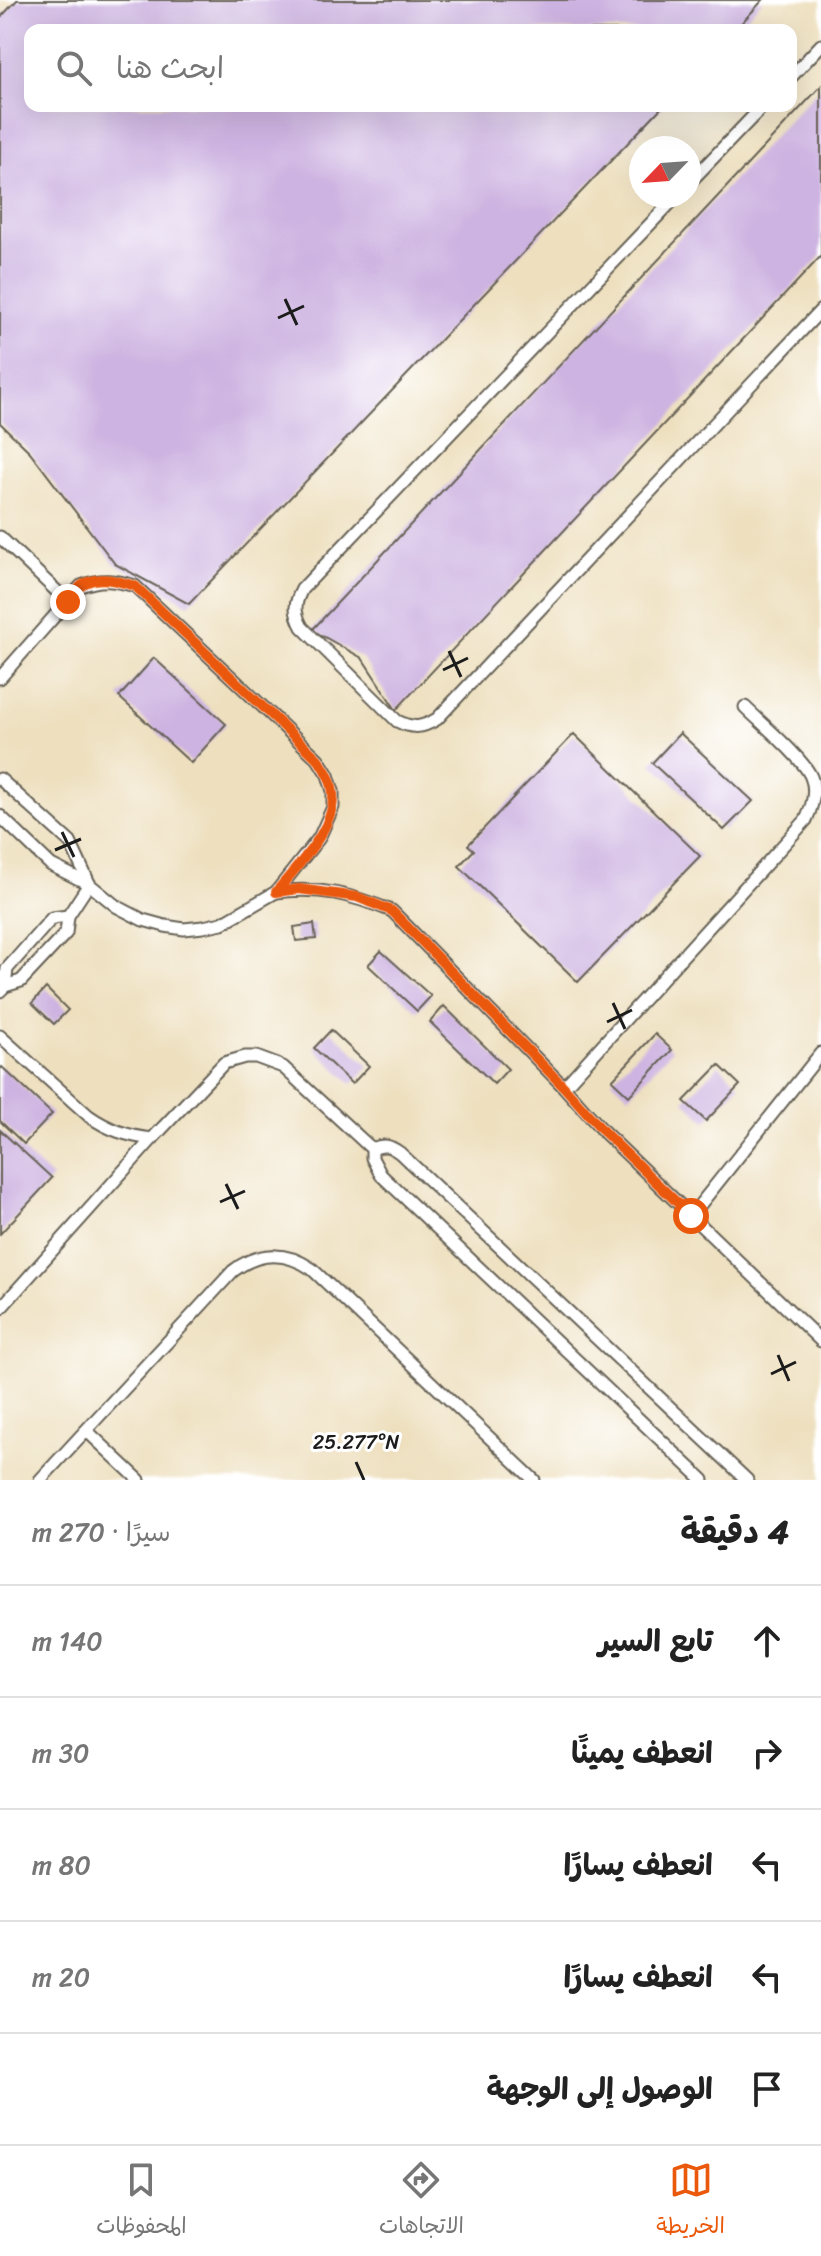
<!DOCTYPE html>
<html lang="ar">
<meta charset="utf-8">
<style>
:root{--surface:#fff;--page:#f2f2f2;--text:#222;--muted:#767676;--line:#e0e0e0;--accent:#ea580c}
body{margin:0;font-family:Sriracha,"Playpen Sans Arabic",sans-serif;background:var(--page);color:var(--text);direction:rtl}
.compass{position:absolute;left:629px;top:136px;width:72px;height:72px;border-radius:50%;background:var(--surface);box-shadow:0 8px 32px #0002;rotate:245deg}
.stop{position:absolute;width:24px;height:24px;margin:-18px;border:6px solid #ea580c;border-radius:50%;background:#fff}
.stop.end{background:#ea580c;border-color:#fff;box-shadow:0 2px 8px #0008}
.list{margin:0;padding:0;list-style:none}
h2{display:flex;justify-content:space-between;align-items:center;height:104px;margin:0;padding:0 32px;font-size:34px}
h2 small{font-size:26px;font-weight:400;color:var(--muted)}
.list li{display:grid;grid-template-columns:52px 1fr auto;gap:24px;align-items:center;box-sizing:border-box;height:112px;padding:0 32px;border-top:2px solid var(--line)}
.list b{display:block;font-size:30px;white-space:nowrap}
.list em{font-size:26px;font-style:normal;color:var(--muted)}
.icon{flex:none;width:44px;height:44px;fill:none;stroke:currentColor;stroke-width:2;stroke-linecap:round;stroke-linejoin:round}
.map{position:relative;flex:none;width:821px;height:1480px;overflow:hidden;direction:ltr}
.search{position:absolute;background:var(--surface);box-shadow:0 8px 32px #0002;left:24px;right:24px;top:24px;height:88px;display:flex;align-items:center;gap:20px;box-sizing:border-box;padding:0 28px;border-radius:16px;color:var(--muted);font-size:30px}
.sheet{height:664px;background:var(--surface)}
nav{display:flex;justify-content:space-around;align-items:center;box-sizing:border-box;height:112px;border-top:2px solid var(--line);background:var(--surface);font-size:22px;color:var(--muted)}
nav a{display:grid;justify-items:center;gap:4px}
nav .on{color:var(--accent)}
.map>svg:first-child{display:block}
.building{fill:#cdb3e1}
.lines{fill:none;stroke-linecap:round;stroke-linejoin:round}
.service-casing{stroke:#666155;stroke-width:15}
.service{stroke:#fff;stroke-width:11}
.route{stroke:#ea580c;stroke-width:10}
.ticks{fill:none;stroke:#1c1c1c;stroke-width:3}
.ticks-label{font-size:20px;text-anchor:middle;fill:#1c1c1c;stroke:#fff;stroke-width:6;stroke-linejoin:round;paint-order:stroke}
</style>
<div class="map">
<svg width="821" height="1480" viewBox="0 0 821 1480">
<rect width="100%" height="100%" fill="#fff"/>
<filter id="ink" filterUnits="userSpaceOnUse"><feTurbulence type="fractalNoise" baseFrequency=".0125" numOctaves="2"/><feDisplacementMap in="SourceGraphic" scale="16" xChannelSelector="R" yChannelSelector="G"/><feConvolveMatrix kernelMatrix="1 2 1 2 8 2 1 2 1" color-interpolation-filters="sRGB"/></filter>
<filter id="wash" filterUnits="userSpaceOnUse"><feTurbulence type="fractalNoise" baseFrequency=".006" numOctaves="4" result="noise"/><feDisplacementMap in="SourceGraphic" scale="32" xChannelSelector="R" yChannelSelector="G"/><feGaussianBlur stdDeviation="1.8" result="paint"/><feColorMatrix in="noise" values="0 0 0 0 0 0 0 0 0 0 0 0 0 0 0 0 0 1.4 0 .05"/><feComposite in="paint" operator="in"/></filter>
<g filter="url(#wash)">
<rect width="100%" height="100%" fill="#eee0bf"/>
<g id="blocks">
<g class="building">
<path d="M17,0H763L735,30H30V106H663L189,604L115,564L30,452L0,423V18Z"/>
<path d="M821,86V256L396,710L362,658L312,630Z"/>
<path d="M154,658L226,724L191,763L119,697Z"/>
<path d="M680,733L753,801L724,830L652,763Z"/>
<path d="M574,734L700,856L578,982L459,866L474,850L468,845Z"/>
<path d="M314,924L316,939L296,941L294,927Z"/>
<path d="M381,951L431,996L417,1011L368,965Z"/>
<path d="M46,988L68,1010L54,1024L32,1003Z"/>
<path d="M444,1006L508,1069L494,1084L430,1022Z"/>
<path d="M331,1030L369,1066L352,1084L314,1048Z"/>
<path d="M655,1034L672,1050L629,1096L612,1080Z"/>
<path d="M719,1065L740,1085L706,1121L684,1101Z"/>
<path d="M2,1067L52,1114L24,1144L0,1121V1069Z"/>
<path d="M0,1130L52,1178L0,1234Z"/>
</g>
</g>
</g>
<g filter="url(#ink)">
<use href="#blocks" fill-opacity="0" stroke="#666155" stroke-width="2"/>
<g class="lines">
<g class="service-casing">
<g id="service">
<path d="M791,77L821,45"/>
<path d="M689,183L763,106"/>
<path d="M677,196L302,589C294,604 294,612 302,627L397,721C413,729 422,728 437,719L821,310"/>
<path d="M0,537L68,602"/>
<path d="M0,678L81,586C101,578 115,580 135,586L318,759L328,775L333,791V807L319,838L276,892L222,923L203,927L184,929L165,926L143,920L116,906L89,884L51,865L0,816"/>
<path d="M0,779L70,842L89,883"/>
<path d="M276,892C320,886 352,895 392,911L564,1087L604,1132L821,1341"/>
<path d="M5,986L7,969L52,918L68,916"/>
<path d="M0,991L5,986L21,981L66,933L68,916L89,884"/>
<path d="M0,1036L89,1116C109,1130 128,1136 152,1139"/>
<path d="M564,1087L806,820C812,807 817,791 811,777C804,759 761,723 745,707"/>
<path d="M372,1149C384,1144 389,1145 400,1153L747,1480"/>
<path d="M691,1216L821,1053"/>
<path d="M0,1309L152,1139L224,1063L245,1057H256L283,1067L372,1149V1158L381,1175L703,1480"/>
<path d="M87,1431L139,1480"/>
<path d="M40,1480L233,1271C259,1251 286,1251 312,1269L534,1480"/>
</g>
</g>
<use href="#service" class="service"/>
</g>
</g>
<g class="lines" filter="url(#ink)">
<path class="route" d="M68,602C72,597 77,589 82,585C98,574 119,581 135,586L318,759C324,768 330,776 332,787C341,823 297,866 276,892L299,889L357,897L392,911L564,1087L604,1132L691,1216"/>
</g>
<path class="ticks" d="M285,299L297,325M278,318L304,306M449,651L461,677M443,670L468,658M62,832L74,857M55,850L81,839M613,1003L625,1029M607,1022L632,1010M226,1184L238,1209M220,1202L245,1191M778,1355L789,1381M771,1374L796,1362M356,1462L364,1480"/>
<g class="ticks-label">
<text x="356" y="1449">25.277°N</text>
</g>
</svg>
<svg class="compass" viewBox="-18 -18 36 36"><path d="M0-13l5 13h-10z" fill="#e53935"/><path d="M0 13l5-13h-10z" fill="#767676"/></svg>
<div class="stop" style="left:691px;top:1216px"></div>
<div class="stop end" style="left:68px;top:602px"></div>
<div class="search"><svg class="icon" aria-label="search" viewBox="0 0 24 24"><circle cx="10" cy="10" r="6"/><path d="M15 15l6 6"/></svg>ابحث هنا</div>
</div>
<section class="sheet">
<h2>4 دقيقة<small>سيرًا · 270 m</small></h2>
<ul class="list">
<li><svg class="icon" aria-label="ahead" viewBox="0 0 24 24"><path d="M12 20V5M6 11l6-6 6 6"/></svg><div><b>تابع السير</b></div><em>140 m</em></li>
<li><svg class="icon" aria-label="right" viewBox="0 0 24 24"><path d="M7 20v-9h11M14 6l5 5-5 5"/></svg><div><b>انعطف يمينًا</b></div><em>30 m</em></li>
<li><svg class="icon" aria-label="left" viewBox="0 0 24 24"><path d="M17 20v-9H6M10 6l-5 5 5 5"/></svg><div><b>انعطف يسارًا</b></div><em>80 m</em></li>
<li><svg class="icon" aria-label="left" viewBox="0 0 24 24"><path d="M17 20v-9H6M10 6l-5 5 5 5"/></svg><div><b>انعطف يسارًا</b></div><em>20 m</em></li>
<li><svg class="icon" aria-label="arrive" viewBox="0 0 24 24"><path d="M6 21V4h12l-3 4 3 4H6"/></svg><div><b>الوصول إلى الوجهة</b></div></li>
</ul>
</section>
<nav>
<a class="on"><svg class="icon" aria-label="map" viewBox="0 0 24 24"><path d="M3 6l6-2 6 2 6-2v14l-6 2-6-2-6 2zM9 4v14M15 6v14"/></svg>الخريطة</a>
<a><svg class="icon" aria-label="directions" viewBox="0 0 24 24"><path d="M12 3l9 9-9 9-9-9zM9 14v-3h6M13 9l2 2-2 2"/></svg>الاتجاهات</a>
<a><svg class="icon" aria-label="saved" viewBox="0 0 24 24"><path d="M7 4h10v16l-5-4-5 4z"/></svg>المحفوظات</a>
</nav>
